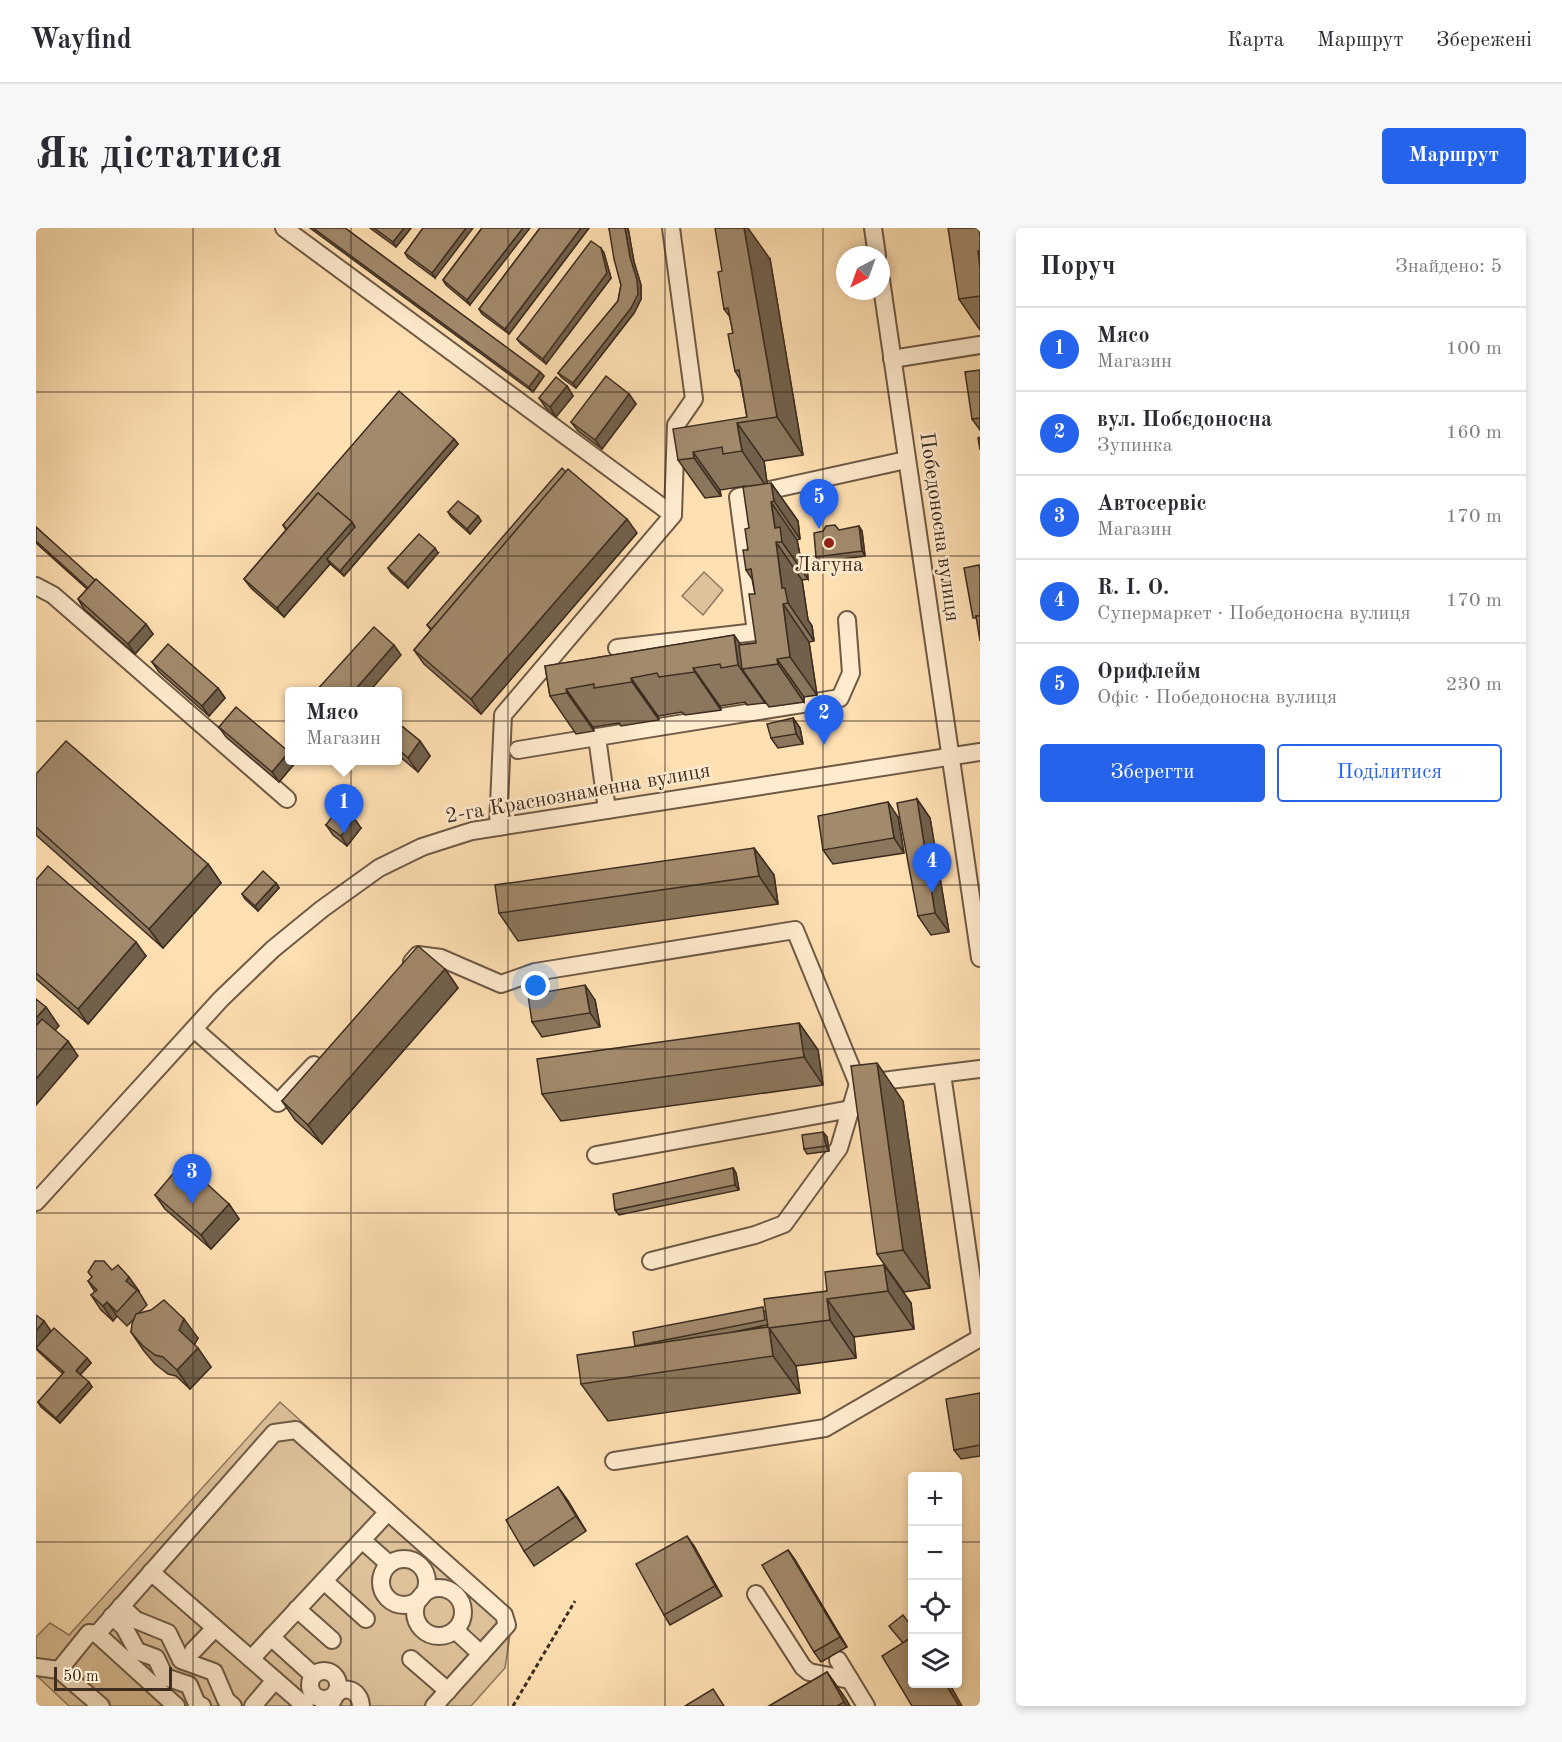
<!DOCTYPE html>
<html lang="uk">
<meta charset="utf-8">
<style>
:root{--surface:#fff;--page:#f7f7f7;--text:#2b2b33;--muted:#7c7c81;--line:#e1e1e2;--accent:#2563eb}
body{margin:0;font-family:"Old Standard TT",serif;background:var(--page);color:var(--text)}
.controls{position:absolute;right:18px;bottom:18px;display:grid;overflow:hidden;border-radius:6px;box-shadow:0 3px 9px #0003}
.controls button{width:54px;height:54px;display:grid;place-items:center;padding:0;border:0;border-bottom:2px solid var(--line);background:var(--surface);color:var(--text);font:30px sans-serif}
.compass{position:absolute;left:800px;top:18px;width:54px;height:54px;border-radius:50%;background:var(--surface);box-shadow:0 3px 9px #0003;rotate:221deg}
.scale{position:absolute;left:18px;bottom:15px;width:118px;box-sizing:border-box;padding-left:6px;border:3px solid #3d2d20;border-top:0;font-size:16px;line-height:21px;white-space:nowrap;color:#3d2d20;-webkit-text-stroke:4px #ffebce;paint-order:stroke}
.you{position:absolute;left:500px;top:758px;width:21px;height:21px;margin:-15px;border:4px solid #fff;border-radius:50%;background:#1a73e8;box-shadow:0 0 0 9px #1a73e833}
.badge{display:grid;place-items:center;width:39px;height:39px;border-radius:50%;background:var(--accent);color:#fff;font-size:20px;font-weight:700}
.pin{position:absolute;translate:-50% -50px;filter:drop-shadow(0 2px 3px #0008)}
.pin::after{content:'';position:absolute;top:32px;width:21px;height:18px;background:inherit;clip-path:polygon(0 0,100% 0,50% 100%)}
.popup{position:absolute;left:249px;top:459px;width:117px;height:78px;box-sizing:border-box;display:grid;place-content:center;border-radius:6px;background:var(--surface);filter:drop-shadow(0 2px 4px #0005);font-size:20px;white-space:nowrap;color:var(--muted)}
.popup b{font-size:22px;color:var(--text)}
.popup::after{content:'';position:absolute;left:50%;top:100%;margin-left:-12px;border:12px solid transparent;border-top-color:var(--surface)}
.list{margin:0;padding:0;list-style:none}
h2{display:flex;justify-content:space-between;align-items:center;height:78px;margin:0;padding:0 24px;font-size:26px}
h2 small{font-size:20px;font-weight:400;color:var(--muted)}
.list li{display:grid;grid-template-columns:39px 1fr auto;gap:18px;align-items:center;box-sizing:border-box;height:84px;padding:0 24px;border-top:2px solid var(--line)}
.list b{display:block;font-size:22px;white-space:nowrap}
.list p{margin:0;font-size:20px;white-space:nowrap;color:var(--muted)}
.list em{font-size:20px;font-style:normal;color:var(--muted)}
.actions{display:flex;gap:12px;padding:18px 24px}
.actions a{flex:1;padding:14px 0;border:2px solid var(--accent);border-radius:6px;text-align:center;font-size:21px;color:var(--accent)}
.actions .main{background:var(--accent);color:#fff}
.icon{flex:none;width:33px;height:33px;fill:none;stroke:currentColor;stroke-width:2;stroke-linecap:round;stroke-linejoin:round}
.map{position:relative;flex:none;width:944px;height:1478px;overflow:hidden;border-radius:6px}
header{display:flex;align-items:center;gap:36px;box-sizing:border-box;height:84px;padding:0 30px;background:var(--surface);border-bottom:2px solid var(--line)}
header strong{font-size:28px}
nav{display:flex;gap:33px;margin-inline-start:auto;font-size:21px}
.intro{display:flex;align-items:center;justify-content:space-between;box-sizing:border-box;height:144px;padding:0 36px}
h1{margin:0;font-size:42px}
.button{padding:15px 27px;border-radius:6px;background:var(--accent);color:#fff;font-size:21px;font-weight:700}
main{display:flex;gap:36px;padding:0 36px}
aside{flex:1;background:var(--surface);border-radius:6px;box-shadow:0 3px 9px #0003}
.map>svg:first-child{display:block}
.green{fill:#dec29a;stroke:#8e785d;stroke-width:1.5}
.lines{fill:none;stroke-linecap:round;stroke-linejoin:round}
.minor-casing{stroke:#6e5a45;stroke-width:20}
.path{stroke:#3d2d20;stroke-width:3;stroke-dasharray:4.5 3;stroke-linecap:butt}
.minor{stroke:#ffebce;stroke-width:16}
.wall{fill:#8b775d;stroke:#3d2d20;stroke-width:1.5;fill-rule:evenodd}
.shaded-wall{fill:#71614c;stroke:#3d2d20;stroke-width:1.5}
.building{fill:#a28a6c;stroke:#3d2d20;stroke-width:1.5}
.grid{fill:none;stroke:#3d2d20;stroke-width:1.5;stroke-opacity:0.55}
.poi-dot{fill:#8f2418;stroke:#ffebce;stroke-width:2}
.labels{text-anchor:middle;dominant-baseline:central;stroke-width:5;stroke-linejoin:round;paint-order:stroke}
.street-label{font-size:21px;fill:#3d2d20;stroke:#ffebce}
.poi-label{font-size:21px;fill:#3d2d20;stroke:#ffebce}
</style>
<header>
<strong>Wayfind</strong>
<nav><a>Карта</a><a>Маршрут</a><a>Збережені</a></nav>
</header>
<div class="intro"><h1>Як дістатися</h1><a class="button">Маршрут</a></div>
<main>
<div class="map">
<svg width="944" height="1478" viewBox="0 0 944 1478">
<rect width="100%" height="100%" fill="#ffe0b3"/>
<filter id="stains"><feTurbulence type="fractalNoise" baseFrequency=".00333" numOctaves="4"/><feColorMatrix values="0 0 0 0 .2 0 0 0 0 .09 0 0 0 0 .02 0 0 0 .5 -.17"/></filter>
<radialGradient id="worn" r=".72"><stop offset=".6" stop-color="#630" stop-opacity="0"/><stop offset="1" stop-color="#630" stop-opacity=".3"/></radialGradient>
<g class="green">
<path d="M668,344L687,362L667,387L646,368Z"/>
<path d="M244,1174L477,1386L469,1440L435,1478H33L0,1447V1409L14,1395L33,1407Z"/>
</g>
<g class="lines">
<g class="minor-casing">
<g id="minor">
<path d="M248,0L637,287L467,487L462,599"/>
<path d="M635,0L658,171L640,197L637,287"/>
<path d="M837,0L841,27"/>
<path d="M845,52L944,730"/>
<path d="M856,131L944,117"/>
<path d="M0,358L17,367L251,571"/>
<path d="M581,420L720,404L702,269L870,232"/>
<path d="M482,522L561,509"/>
<path d="M571,582L561,509L804,470L815,445L811,392"/>
<path d="M376,734L382,727L405,730L465,756L499,744L759,702L822,856L944,841"/>
<path d="M158,801L242,875L278,837"/>
<path d="M906,846L944,1108"/>
<path d="M560,927L815,881"/>
<path d="M0,974L185,771L237,721L286,681L343,640L386,619L436,603L944,524"/>
<path d="M615,1033L719,1007L748,996L803,920L822,856"/>
<path d="M578,1233L789,1200L944,1110"/>
<path d="M326,1312L353,1336"/>
<circle cx="368" cy="1354" r="23"/>
<path d="M115,1344L269,1478"/>
<path d="M288,1353L330,1391"/>
<circle cx="403" cy="1384" r="24"/>
<path d="M720,1366L767,1439L773,1444L814,1452"/>
<path d="M85,1378L100,1392L132,1405L145,1432L178,1444L190,1472L197,1478"/>
<path d="M261,1381L296,1412"/>
<path d="M76,1388L88,1399L101,1423L120,1430L129,1449L153,1457L161,1476L166,1478"/>
<path d="M419,1402L445,1426"/>
<path d="M61,1406L238,1205L260,1202L468,1387L471,1397L398,1478"/>
<path d="M235,1409L277,1447"/>
<path d="M157,1423L179,1400"/>
<path d="M215,1431L352,1284"/>
<path d="M375,1431L412,1463"/>
<path d="M802,1432L830,1478"/>
<path d="M0,1439L23,1442"/>
<circle cx="288" cy="1457" r="14"/>
<path d="M297,1472C304,1455 324,1460 325,1478"/>
<path d="M65,1478L23,1442L53,1405L61,1406L140,1478"/>
<path d="M217,1478L239,1452"/>
</g>
</g>
<path class="path" d="M477,1478L539,1373"/>
<use href="#minor" class="minor"/>
</g>
<g class="wall">
<path d="M274,0H309L504,144L508,148L497,164Z"/>
<path d="M334,0H375L360,19Z"/>
<path d="M387,0L399,50L372,30L369,25Z"/>
<path d="M446,0L434,77L410,57L407,52Z"/>
<path d="M504,0H553L473,106L446,86L443,81Z"/>
<path d="M573,0H592L598,34L605,57V71L598,85L540,160L526,150L522,145L582,73L585,57Z"/>
<path d="M944,0V102L923,71Z"/>
<path d="M568,25L575,50L510,136L485,116L481,111Z"/>
<path d="M734,31L767,227L728,233L731,256L735,255L762,293L764,311L761,312L764,327L771,337L772,351L766,352L772,392L776,398L778,413L773,414L781,467L768,469V474L733,479L728,472L729,475L711,477L709,474L684,478L685,482L649,487L646,484L622,488L623,492L585,498L583,495L557,499L558,503L540,506L514,468L509,438L698,407L704,417L720,415L719,366L716,351L710,342L713,300L710,259L709,258L684,262L685,268L669,270L642,232L711,189L704,151L699,143L697,105L694,89L688,81Z"/>
<path d="M944,142V202L936,191Z"/>
<path d="M531,158L537,168L520,189L510,180L503,170Z"/>
<path d="M593,166L600,176L566,221L542,203L535,194Z"/>
<path d="M418,211L422,216L308,348L294,336L248,389L215,360L208,351L250,302L247,297Z"/>
<path d="M412,284L442,288L445,293L434,306L415,289Z"/>
<path d="M0,299L117,406L99,426L48,381L42,371L51,361L0,315Z"/>
<path d="M803,302L826,303L829,328L783,334L780,329Z"/>
<path d="M601,305L445,486L388,436L378,422L395,402L391,397Z"/>
<path d="M402,325L372,360L355,345L352,340Z"/>
<path d="M116,434L182,460L189,470L173,488L123,444Z"/>
<path d="M757,490L764,500L767,516L742,520L735,510Z"/>
<path d="M362,495L384,513L394,528L382,544L362,527Z"/>
<path d="M183,499L254,532H259L260,534L243,554L190,509Z"/>
<path d="M0,546L172,636L185,655L127,720L0,607Z"/>
<path d="M881,571L894,590L913,704L895,707L882,688Z"/>
<path d="M862,589L868,625L797,636L787,622Z"/>
<path d="M290,597L325,600L311,618L297,607Z"/>
<path d="M718,620L738,647L742,676L482,713L463,685Z"/>
<path d="M0,652L110,728L52,796L0,751Z"/>
<path d="M240,655L243,660L222,683L209,671L206,666Z"/>
<path d="M409,741L422,760L286,916L259,892L246,873Z"/>
<path d="M559,772L564,799L506,809L496,794Z"/>
<path d="M763,795L782,822L787,857L525,893L506,866Z"/>
<path d="M867,873L894,1060L868,1064L841,1026Z"/>
<path d="M787,904L791,909L793,923L771,926L768,921Z"/>
<path d="M697,940L700,945L703,962L583,987L579,982Z"/>
<path d="M119,967L193,976L203,991L175,1021L129,981Z"/>
<path d="M848,1037L875,1075L878,1101L818,1109L820,1130L760,1138L764,1165L572,1193L545,1156L599,1118L730,1083L791,1063ZM731,1097L732,1099L697,1104Z"/>
<path d="M76,1042L103,1063V1064L111,1077L103,1085L162,1110L158,1117L175,1139L154,1161L140,1148L132,1146L119,1136L108,1123L95,1104L99,1090L91,1098L81,1088L77,1093L65,1082L55,1067L59,1064L52,1053Z"/>
<path d="M15,1103L6,1114L51,1130L55,1135L44,1147L56,1159L24,1195L5,1179L2,1174L27,1146L4,1125L0,1121Z"/>
<path d="M944,1165V1228L925,1231L918,1222Z"/>
<path d="M522,1259L532,1273L550,1303L498,1338L488,1323Z"/>
<path d="M658,1318L686,1368L634,1397L628,1387Z"/>
<path d="M752,1322L759,1332L811,1419L785,1434L778,1424Z"/>
<path d="M791,1444L814,1478H733Z"/>
</g>
<g class="shaded-wall">
<path d="M368,0H375L360,19L357,14Z"/>
<path d="M430,0H437L399,50L396,45Z"/>
<path d="M487,0H494L434,77L431,72Z"/>
<path d="M545,0H553L473,106L469,101Z"/>
<path d="M589,0H592L598,34L605,57V71L598,85L540,160L537,155L595,80L594,29Z"/>
<path d="M708,0H712L734,31L767,227L741,189Z"/>
<path d="M565,20L568,25L575,50L510,136L507,131Z"/>
<path d="M504,144L508,148L497,164L493,159Z"/>
<path d="M531,158L537,168L520,189L514,179Z"/>
<path d="M593,166L600,176L566,221L559,212Z"/>
<path d="M701,195L728,233L732,261L706,223Z"/>
<path d="M418,211L422,216L308,348L304,343Z"/>
<path d="M657,224L684,262L685,268L658,230Z"/>
<path d="M735,255L762,293L764,311L738,273Z"/>
<path d="M735,274L761,312L764,327L771,337L772,351L746,314L739,300Z"/>
<path d="M442,288L445,293L434,306L431,301Z"/>
<path d="M591,291L601,305L445,486L435,471Z"/>
<path d="M316,294L322,304L291,331L294,336L248,389L241,380Z"/>
<path d="M823,298L826,303L829,328L826,323Z"/>
<path d="M740,314L766,352L772,392L776,398L778,413L752,375L746,360Z"/>
<path d="M399,320L402,325L372,360L369,355Z"/>
<path d="M747,376L773,414L781,467L754,429Z"/>
<path d="M110,396L117,406L99,426L92,416Z"/>
<path d="M698,407L720,439L706,441L728,472L729,475L702,437Z"/>
<path d="M358,417L365,427L333,464H317Z"/>
<path d="M741,431L768,469V474L742,436Z"/>
<path d="M657,440L684,478L685,482L659,444Z"/>
<path d="M595,450L622,488L623,492L596,454Z"/>
<path d="M182,460L189,470L173,488L166,478Z"/>
<path d="M530,461L557,499L558,503L531,465Z"/>
<path d="M757,490L764,500L767,516L760,506Z"/>
<path d="M384,513L394,528L382,544L372,530Z"/>
<path d="M253,524L254,526V532H259L260,534L243,554L236,544Z"/>
<path d="M881,571L894,590L913,704L899,685Z"/>
<path d="M852,574L862,589L868,625L858,610Z"/>
<path d="M318,590L325,600L311,618L305,608Z"/>
<path d="M718,620L738,647L742,676L723,648Z"/>
<path d="M172,636L185,655L127,720L113,701Z"/>
<path d="M240,655L243,660L222,683L219,678Z"/>
<path d="M100,714L110,728L52,796L42,781Z"/>
<path d="M409,741L422,760L286,916L272,897Z"/>
<path d="M549,757L559,772L564,799L554,785Z"/>
<path d="M10,779L23,798L0,823V790Z"/>
<path d="M763,795L782,822L787,857L768,829Z"/>
<path d="M32,813L42,828L0,877V851Z"/>
<path d="M841,835L867,873L894,1060L867,1022Z"/>
<path d="M787,904L791,909L793,923L790,918Z"/>
<path d="M697,940L700,945L703,962L699,957Z"/>
<path d="M193,976L203,991L175,1021L165,1007Z"/>
<path d="M848,1037L875,1075L878,1101L852,1063Z"/>
<path d="M93,1049L103,1063V1064L90,1053Z"/>
<path d="M791,1071L818,1109L820,1130L794,1092Z"/>
<path d="M71,1074L81,1088L77,1093L67,1078Z"/>
<path d="M148,1091L162,1110L156,1121L143,1102Z"/>
<path d="M8,1093L15,1103L0,1121V1103Z"/>
<path d="M733,1100L760,1138L764,1165L737,1128Z"/>
<path d="M162,1120L175,1139L154,1161L141,1142Z"/>
<path d="M51,1130L55,1135L43,1148L40,1143Z"/>
<path d="M53,1154L56,1159L24,1195L20,1190Z"/>
<path d="M522,1259L532,1273L550,1303L540,1288Z"/>
<path d="M651,1308L658,1318L686,1368L679,1358Z"/>
<path d="M752,1322L759,1332L811,1419L804,1409Z"/>
<path d="M791,1444L810,1471L814,1478H811L808,1474Z"/>
<path d="M909,1455H913L926,1478H923Z"/>
</g>
<g class="building">
<path d="M277,0H309L504,144L493,159Z"/>
<path d="M338,0H368L357,14Z"/>
<path d="M387,0H430L396,45L369,25Z"/>
<path d="M446,0H487L431,72L407,52Z"/>
<path d="M504,0H545L469,101L443,81Z"/>
<path d="M573,0H589L594,29L601,52L602,66L595,80L537,155L522,145L582,73L585,57L578,31Z"/>
<path d="M679,0H708L741,189L701,195L706,223L687,226L686,219L657,224L658,230L642,232L637,201L711,189L703,142L699,143L692,106L697,105L692,80L688,81L682,44L686,43Z"/>
<path d="M912,0H943L944,9V23H942L944,40V68L923,71Z"/>
<path d="M555,13L565,20L571,45L507,131L481,111Z"/>
<path d="M944,142V190L936,191L929,144Z"/>
<path d="M570,148L593,166L559,212L535,194Z"/>
<path d="M520,149L531,158L514,179L503,170Z"/>
<path d="M363,163L418,211L304,343L291,331L319,299L316,294L282,265L251,301L247,297Z"/>
<path d="M944,209V222L942,210Z"/>
<path d="M526,240L530,244L396,401L391,397Z"/>
<path d="M532,241L591,291L435,471L378,422Z"/>
<path d="M735,255L738,273L735,274L739,300L744,299L746,314H740L746,360H749L752,375L747,376L754,429L741,431L742,436L706,441L703,417L720,415L713,366H719L715,341L710,342L707,322H712L709,301L713,300L707,259Z"/>
<path d="M282,265L316,294L241,380L208,351Z"/>
<path d="M422,273L442,288L431,301L412,284Z"/>
<path d="M799,297L803,302L823,298L826,323L780,329L778,305L787,303L790,298Z"/>
<path d="M0,299L59,352L52,360L0,313Z"/>
<path d="M383,306L399,320L369,355L352,340Z"/>
<path d="M943,337L944,343V388H940V390H937L928,340Z"/>
<path d="M60,351L110,396L92,416L42,371Z"/>
<path d="M940,388H944V413Z"/>
<path d="M338,399L358,417L317,464H279Z"/>
<path d="M698,407L702,437L685,440L684,436L657,440L659,444L623,449L621,445L595,450L596,454L558,460V456L530,461L531,465L514,468L509,438Z"/>
<path d="M132,416L182,460L166,478L116,434Z"/>
<path d="M200,479L253,524L236,544L183,499Z"/>
<path d="M757,490L760,506L735,510L731,496Z"/>
<path d="M362,495L384,513L372,530L362,521Z"/>
<path d="M30,513L172,636L113,701L0,599V546Z"/>
<path d="M881,571L899,685L882,688L861,575Z"/>
<path d="M852,574L858,610L787,622L782,588Z"/>
<path d="M303,579L318,590L305,608L290,597Z"/>
<path d="M718,620L723,648L463,685L459,657Z"/>
<path d="M12,638L100,714L42,781L0,745V652Z"/>
<path d="M227,643L240,655L219,678L206,666Z"/>
<path d="M382,718L409,741L272,897L246,873Z"/>
<path d="M549,757L554,785L496,794L492,767Z"/>
<path d="M0,771L10,779L0,790Z"/>
<path d="M6,791L32,813L0,851V798Z"/>
<path d="M763,795L768,829L506,866L501,831Z"/>
<path d="M841,835L867,1022L841,1026L815,838Z"/>
<path d="M787,904L790,918L768,921L766,907Z"/>
<path d="M147,934L193,976L165,1007L119,967Z"/>
<path d="M697,940L699,957L579,982L577,966Z"/>
<path d="M59,1033H68L76,1042L82,1037L93,1049L90,1053L101,1062L81,1084L71,1074L67,1078L55,1067L61,1062L52,1053L56,1049L52,1044Z"/>
<path d="M848,1037L852,1063L791,1071L794,1092L733,1100L737,1128L545,1156L541,1127L732,1099L728,1071L791,1063L789,1044Z"/>
<path d="M128,1072L148,1091L143,1102L162,1120L141,1142L127,1129L119,1127L106,1117L95,1104L96,1096L100,1086L115,1082Z"/>
<path d="M727,1079L729,1092L599,1118L597,1104Z"/>
<path d="M0,1087L8,1093L0,1103Z"/>
<path d="M18,1100L51,1130L40,1143L53,1154L20,1190L2,1174L28,1144L0,1120Z"/>
<path d="M944,1165V1217L918,1222L910,1171Z"/>
<path d="M522,1259L540,1288L488,1323L470,1292Z"/>
<path d="M651,1308L679,1358L628,1387L600,1336Z"/>
<path d="M752,1322L804,1409L778,1424L726,1337Z"/>
<path d="M867,1387L876,1399V1408L867,1415L853,1398Z"/>
<path d="M876,1409V1455H909L923,1478H876L846,1428Z"/>
<path d="M791,1444L808,1474L801,1478H733Z"/>
<path d="M677,1461L688,1478H649Z"/>
</g>
<path class="grid" d="M157,0V1478M315,0V1478M472,0V1478M629,0V1478M787,0V1478M0,164H944M0,328H944M0,493H944M0,657H944M0,821H944M0,985H944M0,1150H944M0,1314H876M921,1314H944"/>
<circle class="poi-dot" cx="793" cy="315" r="6"/>
<g class="labels">
<g class="street-label">
<text transform="translate(903 299) rotate(82)">Победоносна вулиця</text>
<text transform="translate(542 566) rotate(-10)">2-га Краснознаменна вулиця</text>
</g>
<g class="poi-label">
<text x="793" y="337">Лагуна</text>
</g>
</g>
<rect width="100%" height="100%" filter="url(#stains)"/>
<rect width="100%" height="100%" fill="url(#worn)"/>
</svg>
<div class="controls">
<button>+</button>
<button>−</button>
<button><svg class="icon" aria-label="locate" viewBox="0 0 24 24"><circle cx="12" cy="12" r="6"/><path d="M12 2v4M12 18v4M2 12h4M18 12h4"/></svg></button>
<button><svg class="icon" aria-label="layers" viewBox="0 0 24 24"><path d="M12 4l9 5-9 5-9-5zM3 14l9 5 9-5"/></svg></button>
</div>
<svg class="compass" viewBox="-18 -18 36 36"><path d="M0-13l5 13h-10z" fill="#e53935"/><path d="M0 13l5-13h-10z" fill="#7c7c81"/></svg>
<div class="scale">50 m</div>
<div class="you"></div>
<div class="pin badge" style="left:308px;top:606px">1</div>
<div class="popup"><b>Мясо</b>Магазин</div>
<div class="pin badge" style="left:788px;top:517px">2</div>
<div class="pin badge" style="left:156px;top:976px">3</div>
<div class="pin badge" style="left:896px;top:665px">4</div>
<div class="pin badge" style="left:783px;top:301px">5</div>
</div>
<aside>
<h2>Поруч<small>Знайдено: 5</small></h2>
<ul class="list">
<li><span class="badge">1</span><div><b>Мясо</b><p>Магазин</p></div><em>100 m</em></li>
<li><span class="badge">2</span><div><b>вул. Побєдоносна</b><p>Зупинка</p></div><em>160 m</em></li>
<li><span class="badge">3</span><div><b>Автосервіс</b><p>Магазин</p></div><em>170 m</em></li>
<li><span class="badge">4</span><div><b>R. I. O.</b><p>Супермаркет · Победоносна вулиця</p></div><em>170 m</em></li>
<li><span class="badge">5</span><div><b>Орифлейм</b><p>Офіс · Победоносна вулиця</p></div><em>230 m</em></li>
</ul>
<div class="actions"><a class="main">Зберегти</a><a>Поділитися</a></div>
</aside>
</main>
